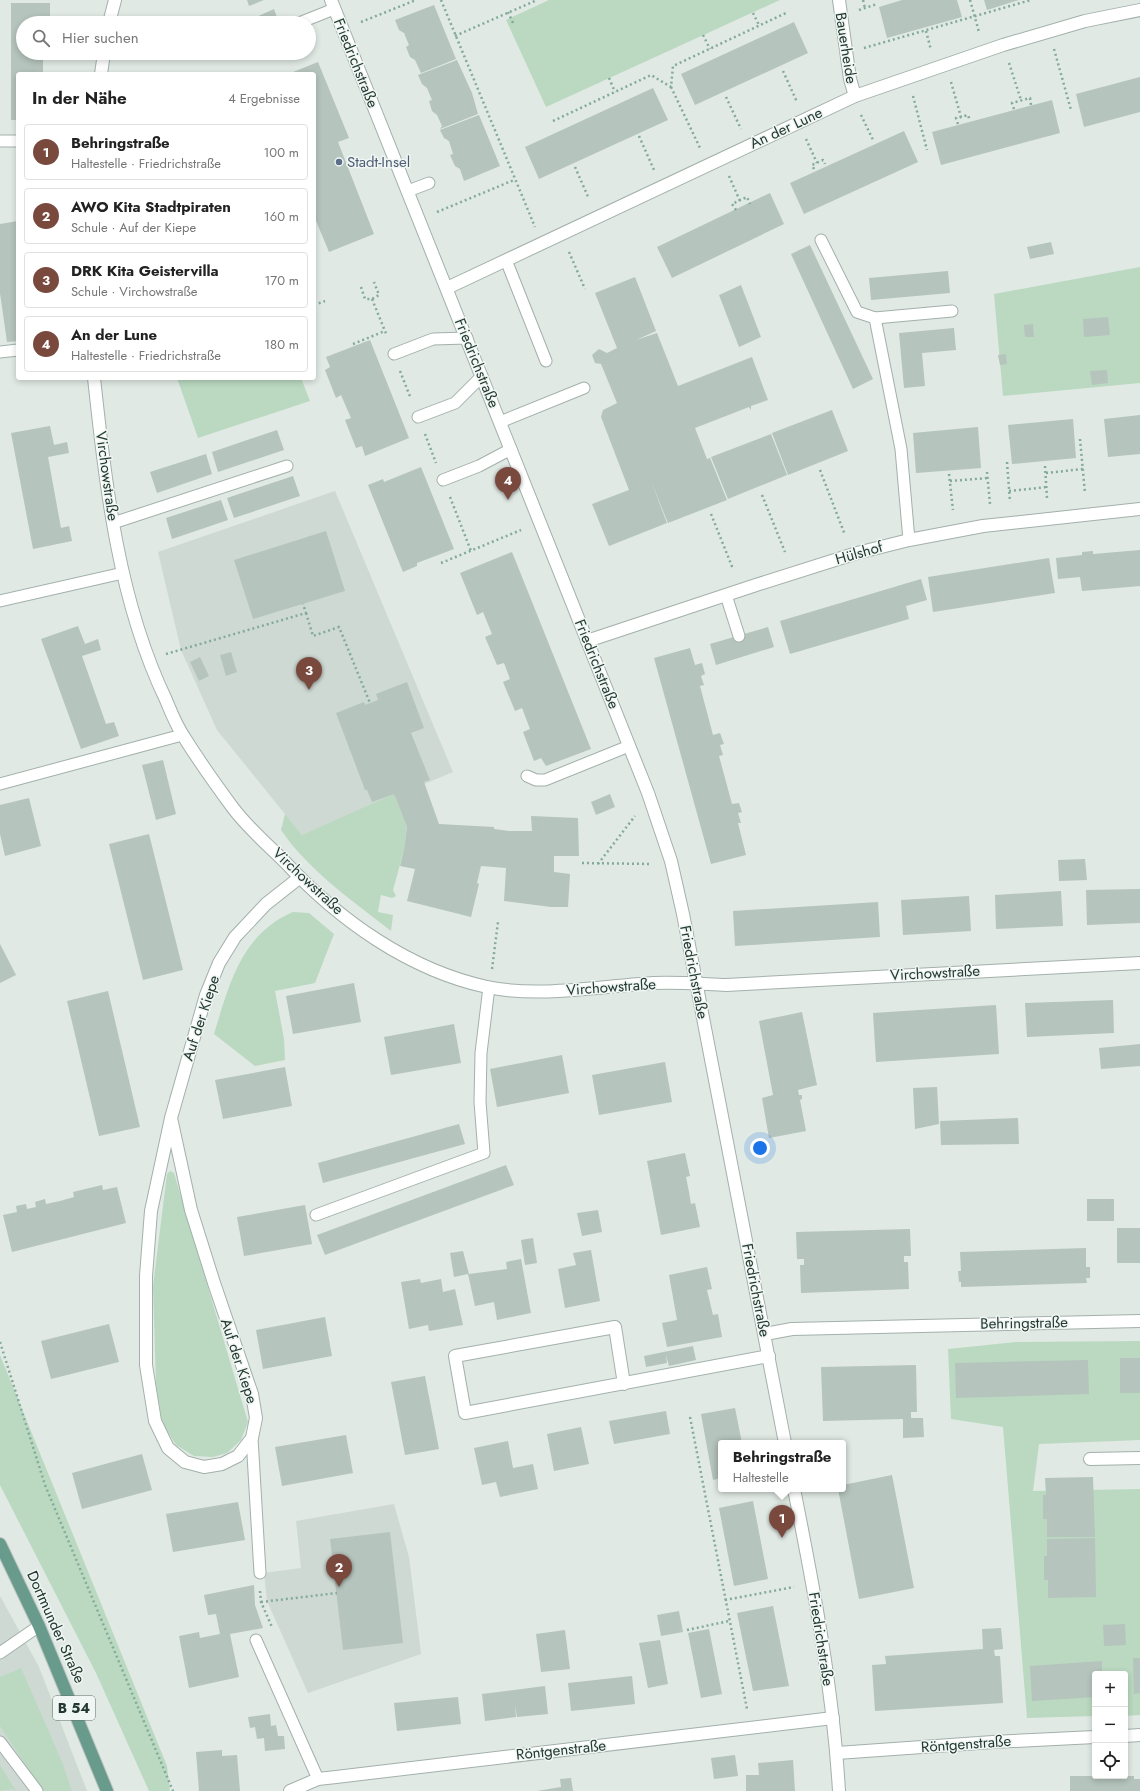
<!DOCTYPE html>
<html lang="de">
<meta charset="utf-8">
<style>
:root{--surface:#fff;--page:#f2f2f2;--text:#222;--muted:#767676;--line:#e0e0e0;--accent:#7a493e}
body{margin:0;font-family:Jost,sans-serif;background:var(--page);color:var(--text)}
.controls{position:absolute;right:12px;bottom:12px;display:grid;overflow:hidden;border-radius:4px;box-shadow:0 2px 6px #0003}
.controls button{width:36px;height:36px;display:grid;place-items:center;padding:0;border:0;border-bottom:1px solid var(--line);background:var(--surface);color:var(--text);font:20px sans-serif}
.you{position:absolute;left:760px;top:1148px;width:14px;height:14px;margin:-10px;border:3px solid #fff;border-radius:50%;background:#1a73e8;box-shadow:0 0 0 6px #1a73e833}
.badge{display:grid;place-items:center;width:26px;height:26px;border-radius:50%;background:var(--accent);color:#fff;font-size:13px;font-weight:700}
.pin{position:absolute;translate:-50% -33px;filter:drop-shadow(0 1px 2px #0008)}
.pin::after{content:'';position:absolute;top:21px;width:14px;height:12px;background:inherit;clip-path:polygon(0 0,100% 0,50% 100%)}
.popup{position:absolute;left:718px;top:1440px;width:128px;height:52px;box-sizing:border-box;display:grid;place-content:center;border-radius:4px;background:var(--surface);filter:drop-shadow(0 1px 3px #0005);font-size:13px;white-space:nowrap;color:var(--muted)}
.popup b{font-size:15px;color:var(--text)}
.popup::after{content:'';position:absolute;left:50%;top:100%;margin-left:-8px;border:8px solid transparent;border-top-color:var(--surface)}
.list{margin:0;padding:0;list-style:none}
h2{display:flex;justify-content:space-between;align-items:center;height:52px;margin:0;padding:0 16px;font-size:17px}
h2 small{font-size:13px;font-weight:400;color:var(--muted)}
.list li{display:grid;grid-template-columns:26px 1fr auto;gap:12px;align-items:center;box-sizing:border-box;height:56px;margin:0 8px 8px;padding:0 8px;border:1px solid var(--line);border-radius:4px}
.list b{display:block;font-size:15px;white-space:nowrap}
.list p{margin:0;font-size:13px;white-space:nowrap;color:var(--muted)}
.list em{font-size:13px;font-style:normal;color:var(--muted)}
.icon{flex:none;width:22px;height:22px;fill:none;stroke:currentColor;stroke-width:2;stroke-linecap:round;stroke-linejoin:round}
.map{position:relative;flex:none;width:1140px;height:1791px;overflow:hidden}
.search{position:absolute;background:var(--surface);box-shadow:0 2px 6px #0003;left:16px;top:16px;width:300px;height:44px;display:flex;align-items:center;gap:10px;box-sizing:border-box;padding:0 14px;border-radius:22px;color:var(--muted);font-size:15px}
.panel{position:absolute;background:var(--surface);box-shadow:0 2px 6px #0003;left:16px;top:72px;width:300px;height:308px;border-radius:4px}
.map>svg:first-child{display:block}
.built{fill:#ced9d3}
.green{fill:#bad9c0}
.building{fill:#b5c4bd}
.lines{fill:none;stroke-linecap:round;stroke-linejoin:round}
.service-casing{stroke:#a3b0ab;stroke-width:13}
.minor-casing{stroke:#a3b0ab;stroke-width:14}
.primary-casing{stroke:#bdc3c1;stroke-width:14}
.path{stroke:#83aa9b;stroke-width:2.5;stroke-dasharray:2 3;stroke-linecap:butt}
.service{stroke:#fff;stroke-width:11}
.minor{stroke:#fff;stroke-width:12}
.primary{stroke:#689b8b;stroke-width:12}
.service-dot{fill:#5c6f8a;stroke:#f0f6f3;stroke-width:1.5}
.labels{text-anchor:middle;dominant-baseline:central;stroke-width:3;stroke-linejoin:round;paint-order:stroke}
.shield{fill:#f0f6f3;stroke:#60716b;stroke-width:1}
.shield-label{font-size:14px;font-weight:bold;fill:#223831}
.street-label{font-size:15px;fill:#223831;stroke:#f0f6f3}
.service-label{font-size:15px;fill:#4e5e75;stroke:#f0f6f3;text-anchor:start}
</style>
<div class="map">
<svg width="1140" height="1791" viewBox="0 0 1140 1791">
<rect width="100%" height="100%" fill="#e0e9e4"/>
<g class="built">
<path d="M335,491L453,772L302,835L217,730L181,650L158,552Z"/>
<path d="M394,1504L409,1557L421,1654L308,1693L267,1601L264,1573L301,1568L296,1521Z"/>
<path d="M0,1596L39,1667L87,1791H0Z"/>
</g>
<g class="green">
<path d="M549,0H780L546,107L506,20Z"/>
<path d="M1140,267V383L1003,396L994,294Z"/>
<path d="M177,378H301L310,401L198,438Z"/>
<path d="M394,794L407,827L404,850L393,890L396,896L392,898L381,895L378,912L393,915L391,931C353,901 309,871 281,830L285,814L302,835Z"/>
<path d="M293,912L309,913L334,934L315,983L275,991L284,1039L285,1060L255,1066L214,1034C229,985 241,934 293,912Z"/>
<path d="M170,1171L174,1173L248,1422L241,1440L227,1453L213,1457L194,1456L176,1445L162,1422L156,1384L153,1286L167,1174Z"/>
<path d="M1140,1341V1440L1039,1444L1033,1491L1140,1489V1715L1125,1716V1674H1095V1716L1027,1718L1003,1427L951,1419L948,1349L1016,1342Z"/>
<path d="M0,1355L167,1766L170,1791H149L96,1673L0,1485Z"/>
<path d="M21,1668L62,1762L72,1791H43L0,1726V1677Z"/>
<path d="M0,1765L16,1791L12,1789L0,1791Z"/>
</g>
<g class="building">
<path d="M247,0H264L249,6Z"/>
<path d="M902,0H957L962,17L887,38L879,7Z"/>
<path d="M984,0H1019L987,10Z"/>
<path d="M11,3H50V23H23V53H43V74H18V120H11Z"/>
<path d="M434,5L456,59L421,73L415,60L410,57L406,47L409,45L404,33L399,30L395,20Z"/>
<path d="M274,9L279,23H256L254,18Z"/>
<path d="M794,22L808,53L695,105L681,74Z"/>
<path d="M134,53H171V54L134,55Z"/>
<path d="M268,53H283L270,59Z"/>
<path d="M457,60L472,93L478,114L440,129L442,126L437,115L432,111L429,101L432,100L427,88L422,84L418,75Z"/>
<path d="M318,62L349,138L338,142L374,234L329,252L314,216V74H288Z"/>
<path d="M1140,77V112L1084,127L1076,94Z"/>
<path d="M653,88L668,120L539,179L525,147Z"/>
<path d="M1052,100L1060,133L941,165L932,132Z"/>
<path d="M479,115L500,166L464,181L460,169L455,166L450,155L453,154L449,141L444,138L440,130Z"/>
<path d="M904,131L918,162L804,214L790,183Z"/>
<path d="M770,193L784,224L672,278L657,247Z"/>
<path d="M18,221V341L7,342L0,293V224Z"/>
<path d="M1051,242L1054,254L1030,259L1027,247Z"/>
<path d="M810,245L873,379L853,389L791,254Z"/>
<path d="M948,271L950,293L871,300L869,278Z"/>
<path d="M635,277L656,331L636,340L657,333L678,386L752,357L768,400L751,406V410L749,407L695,428L707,459L710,458L727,500L668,523L651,481L667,523L609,546L592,504L629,490L601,417L603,410L617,403L601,364L595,363L592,355L599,349L607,353L617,348L595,293Z"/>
<path d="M741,285L761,337L739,347L719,295Z"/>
<path d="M1108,317L1110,335L1084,337L1083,319Z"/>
<path d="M1033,324L1034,337H1025L1024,325Z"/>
<path d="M954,328L956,350L922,353L925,386L904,388L899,333Z"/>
<path d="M370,340L409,438L365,456L362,446L356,448L345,420L351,418L341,395L336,398L325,370L330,367L326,357Z"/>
<path d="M1006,354L1007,364L1000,365L998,355Z"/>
<path d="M1107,370L1108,383L1092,385L1090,371Z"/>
<path d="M832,410L848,451L788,475L772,433Z"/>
<path d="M1140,415V454L1108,457L1104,419Z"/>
<path d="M1073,419L1076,458L1012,464L1008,425Z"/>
<path d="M50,426L54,445L67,442L69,453L48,457L61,528L69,526L72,541L33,549L11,433Z"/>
<path d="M978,427L981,468L916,473L913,433Z"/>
<path d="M277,430L284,450L218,472L212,452Z"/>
<path d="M771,434L787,475L728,499L711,457Z"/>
<path d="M206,454L212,474L157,493L150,472Z"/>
<path d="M421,467L454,549L417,563V566L403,572L368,485L383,479L384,482Z"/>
<path d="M293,476L300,496L234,518L227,498Z"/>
<path d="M221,500L228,520L172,539L166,518Z"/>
<path d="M326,531L345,591L253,619L234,560Z"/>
<path d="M1140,550V586L1082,591L1080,577L1058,579L1056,558L1082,555V552L1093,551V554Z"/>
<path d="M512,552L591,749L546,766L541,758L534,761L523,732L530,729L522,708L515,711L503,682L510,679L504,663L497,665L485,637L492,634L483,612L477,615L460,573Z"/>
<path d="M1049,558L1055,593L933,612L928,577Z"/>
<path d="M921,579L927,600L906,606L909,619L790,654L780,621Z"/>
<path d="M78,626L85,644L98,639L101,650L82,656L106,724L114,722L119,736L81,749L41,639Z"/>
<path d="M768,627L774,647L716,665L710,644Z"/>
<path d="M690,648L695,665L702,663L705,674L701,676L704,685L700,686L713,735L720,733L724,744L720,745L723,755L719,756L732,804L739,803L742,812L738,813L741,823H738L746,855L711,864L654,658Z"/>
<path d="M231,652L237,672L226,676L220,655Z"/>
<path d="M200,657L209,676L199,681L190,662Z"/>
<path d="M407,682L424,728L411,733L430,780L424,782L439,824L494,827V829L509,831H532L531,816L578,818L579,856H554V872L570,874L568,907H551L504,901L506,868L481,866L477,883L479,884L471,917L407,901L415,869L400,866L404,850L407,827L394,794L372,802L367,790H365L336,713L364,702L365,705L378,700L376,694Z"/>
<path d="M163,760L176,814L156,820L142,765Z"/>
<path d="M610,794L615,807L596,815L591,802Z"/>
<path d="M29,798L41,846L5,856L0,834V805Z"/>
<path d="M149,834L183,970L143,980L109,844Z"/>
<path d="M1085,859L1087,880L1059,881L1058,860Z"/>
<path d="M1140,889V923L1087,925L1086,890Z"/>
<path d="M1061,891L1063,926L996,929L995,895Z"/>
<path d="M969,896L971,931L903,935L901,900Z"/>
<path d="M878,902L880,937L735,946L733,911Z"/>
<path d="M0,944L16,975L0,983Z"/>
<path d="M354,983L361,1022L293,1034L286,996Z"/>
<path d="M108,991L140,1127L99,1136L67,1001Z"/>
<path d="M1113,1000L1114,1033L1027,1037L1025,1003Z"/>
<path d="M996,1005L999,1054L876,1062L873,1013Z"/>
<path d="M802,1012L817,1085L798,1090L799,1095H802V1099L800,1100L806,1131L769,1138L762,1098L773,1095L759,1021Z"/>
<path d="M454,1024L461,1063L391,1075L384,1037Z"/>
<path d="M1140,1044V1066L1101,1069L1099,1048Z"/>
<path d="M562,1055L569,1093L497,1107L490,1069Z"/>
<path d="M665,1062L672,1102L599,1115L592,1075Z"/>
<path d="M285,1067L292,1106L223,1119L215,1080Z"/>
<path d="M937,1087L939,1124L915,1129L913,1088Z"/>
<path d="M1018,1118L1019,1144L941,1145L940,1121Z"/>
<path d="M459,1124L465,1144L323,1183L318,1163Z"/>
<path d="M685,1153L690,1176L686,1177L689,1192L691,1204L695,1203L700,1227L661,1235L647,1161Z"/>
<path d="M506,1165L514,1185L325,1255L317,1235Z"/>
<path d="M102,1185L103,1190L117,1187L126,1223L12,1252L3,1215L17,1212L16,1206L26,1204L27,1209L36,1207L35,1202L45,1199L46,1204L60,1201L74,1197L73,1192Z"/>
<rect x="1087" y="1199" width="27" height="22"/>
<path d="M305,1205L312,1244L244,1256L237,1217Z"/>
<path d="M598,1210L602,1232L582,1236L577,1213Z"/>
<rect x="1117" y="1228" width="23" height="35"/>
<path d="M910,1229L911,1256H904V1262H908L909,1289L801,1293L800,1265H804V1259H797L796,1232Z"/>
<path d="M533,1238L537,1263L525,1265L521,1240Z"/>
<path d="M1086,1248V1267H1090V1278H1086L1087,1283L961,1287V1282H959L958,1271H961L960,1252Z"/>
<path d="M591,1250L600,1301L565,1308L558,1269L576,1265L573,1253Z"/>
<path d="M463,1251L469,1274L507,1269L506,1262L521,1259L531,1313L497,1320L494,1302L475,1306L468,1274L454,1277L450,1253Z"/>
<path d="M707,1267L712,1289L707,1290L713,1315L718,1314L722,1337L667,1347L662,1323L677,1320L669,1275Z"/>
<path d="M420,1279L421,1283L441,1279L443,1292L455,1289L463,1325L429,1331L428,1325L409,1329L401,1282Z"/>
<path d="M325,1317L332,1356L263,1369L256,1330Z"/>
<path d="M109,1324L119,1362L51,1379L41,1341Z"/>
<path d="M693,1346L696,1360L669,1366L666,1355L667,1363L646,1367L644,1356Z"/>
<rect x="1120" y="1358" width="20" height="35"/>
<path d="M1088,1360L1089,1394L956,1398L955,1363Z"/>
<path d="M916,1365L917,1412H911V1418H923L924,1437L903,1438V1419L823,1421L821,1367Z"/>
<path d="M425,1376L439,1449L405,1455L391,1382Z"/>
<path d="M735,1408L742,1443H721V1478L713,1480L701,1414Z"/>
<path d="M666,1411L670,1434L614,1444L609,1421Z"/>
<path d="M581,1427L589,1464L554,1471L547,1434Z"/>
<path d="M346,1435L353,1473L282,1486L275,1447Z"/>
<path d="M508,1441L513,1468L533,1464L538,1489L500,1497L496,1482L482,1485L474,1448Z"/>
<path d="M142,1454L152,1490L82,1509L72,1473Z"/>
<path d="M892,1475L914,1588L859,1599L838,1489H843V1485Z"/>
<path d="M1093,1477L1095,1537H1047V1519H1043V1495H1046L1045,1478Z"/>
<path d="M753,1501L768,1579L734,1586L719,1508Z"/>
<path d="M238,1502L245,1540L173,1552L166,1514Z"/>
<path d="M390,1532L403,1643L343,1650L330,1539Z"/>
<path d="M1095,1538L1096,1597L1048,1598V1580H1044V1556H1047V1539Z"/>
<path d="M254,1585L255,1605L263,1628L230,1634L239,1677L189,1688L179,1636L199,1632L200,1638L220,1634L216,1614L208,1615L204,1595Z"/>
<path d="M773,1606L789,1686L753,1691L737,1613Z"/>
<path d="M679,1611L683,1632L661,1636L657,1615Z"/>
<path d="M1125,1624L1126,1645L1104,1646L1103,1625Z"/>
<path d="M1001,1628L1003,1649L994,1650L995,1656H1000L1003,1703L875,1711L872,1665L886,1664L885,1656L983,1649L982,1629Z"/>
<path d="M709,1629L722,1694L701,1698L688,1633Z"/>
<path d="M565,1630L570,1669L541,1672L536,1634Z"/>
<path d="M660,1640L668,1684L648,1688L639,1643Z"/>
<path d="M1133,1658H1140V1693L1134,1694Z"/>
<path d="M1102,1661V1674H1095V1697L1032,1701L1030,1666Z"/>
<path d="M632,1676L635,1704L571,1711L568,1683Z"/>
<path d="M545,1686L548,1714L517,1717L515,1705L516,1717L485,1721L482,1694Z"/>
<path d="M458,1697L461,1724L397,1731L394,1703Z"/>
<path d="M270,1714L271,1726L276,1725L278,1736H284L285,1749L265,1751L264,1738L257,1739L255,1727L250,1728L248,1717Z"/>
<path d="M222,1750V1756L237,1755L240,1791H199L196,1752Z"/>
<path d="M735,1755L738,1776L714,1779L711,1758Z"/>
<path d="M793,1760L795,1791H746V1775H759L758,1763Z"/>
<path d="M1070,1776H1134V1779H1140V1791H1070Z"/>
<path d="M571,1778L573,1791H537L561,1787L560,1779Z"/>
</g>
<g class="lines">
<g class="service-casing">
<g id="service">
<path d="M299,23L334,9"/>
<path d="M0,141H18"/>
<path d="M408,191L429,183"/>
<path d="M821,240L857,312L875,318L901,449L909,540"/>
<path d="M506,260L546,361"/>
<path d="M875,318L952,311"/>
<path d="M0,352L18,350"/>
<path d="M394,354L433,339L467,338"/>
<path d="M418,417L455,403L482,376"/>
<path d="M500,422L584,388"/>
<path d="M443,480L479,466L511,449"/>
<path d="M113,523L287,466"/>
<path d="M726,595L739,636"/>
<path d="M0,601L123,573"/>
<path d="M527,776L536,780H545L629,746"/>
<path d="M0,784L182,735"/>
<path d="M316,1215L484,1153L480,1102L481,1053L489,987"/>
<path d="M252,1438L260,1573"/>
<path d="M256,1640L318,1779"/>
<path d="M0,1653L39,1626"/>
<path d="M0,1742L37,1791"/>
</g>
</g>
<g class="minor-casing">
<g id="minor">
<path d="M331,0L648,793L671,861L683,914L785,1443"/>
<path d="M839,0L850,79L855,96"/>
<path d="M109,23L115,0"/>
<path d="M101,74L104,53"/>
<path d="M447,288L855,96L1003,45L1085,21L1140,10"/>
<path d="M94,378C106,487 118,600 166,700C171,712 176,725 184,737C199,761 216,785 233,808C248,828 268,845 286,863C339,920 409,970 487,987C540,998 601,986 654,983C678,982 702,984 726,985L1140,963"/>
<path d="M587,641L756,585L857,553L909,540L983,526L1140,509"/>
<path d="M171,1118L191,1210L214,1283L252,1394L256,1418L252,1438L238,1456L222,1464L204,1467L185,1462L168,1448L155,1421L146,1365V1276L151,1211L171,1118L206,995L219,963L235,937L266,904L299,878"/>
<path d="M765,1334L792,1329L1140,1321"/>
<path d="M624,1384L615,1327L455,1356L465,1413L769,1356"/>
<path d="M1090,1459L1140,1458"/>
<path d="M794,1489C814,1589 833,1689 839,1791"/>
<path d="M1125,1736L1140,1735"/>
<path d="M837,1753L993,1742L1095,1737"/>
<path d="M290,1791L318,1779L336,1777L833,1718"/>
</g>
</g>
<g class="primary-casing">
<path id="primary" d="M0,1544L39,1626L107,1791"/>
</g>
<g class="path">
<path d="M441,0L535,227"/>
<path d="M863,0L865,8"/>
<path d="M970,0L979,32"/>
<path d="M859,10L877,4"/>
<path d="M508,12L513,23"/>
<path d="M753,13L759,25"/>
<path d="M361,22L416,0"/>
<path d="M926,31L931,50"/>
<path d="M703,35L710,49"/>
<path d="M455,36L537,0"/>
<path d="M864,48L1031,0"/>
<path d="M1054,49L1071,110"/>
<path d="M1009,63L1021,100"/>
<path d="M783,71L797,102"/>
<path d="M609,78L615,92"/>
<path d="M951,82L961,117L968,115L970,121"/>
<path d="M671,87L700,148"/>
<path d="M913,96L927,150"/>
<path d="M726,97L741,129"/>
<path d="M1014,109L1012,103L1030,98L1031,105"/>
<path d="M861,115L874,142"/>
<path d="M553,121L651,75L671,87L673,66L788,12"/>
<path d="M958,124L956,118L961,117"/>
<path d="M639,136L654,170"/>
<path d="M806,139L817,163"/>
<path d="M575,167L589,199"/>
<path d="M814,169L812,165L823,160L825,164"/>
<path d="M729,176L740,201"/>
<path d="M736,210L732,204L747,197L750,204"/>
<path d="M437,212L514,180"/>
<path d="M569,252L585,289"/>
<path d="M361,287L365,299H372L379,295L374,282"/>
<path d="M372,299L387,336"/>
<path d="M314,305L325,301"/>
<path d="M353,344L385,331"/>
<path d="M400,371L411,399"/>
<path d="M425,434L436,463"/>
<path d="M1080,439L1085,493"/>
<path d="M1007,462L1010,502"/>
<path d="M1045,466L1047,498"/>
<path d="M820,470L845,535"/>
<path d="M987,472L990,504"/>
<path d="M1046,473L1083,469"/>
<path d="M949,474L953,510"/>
<path d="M950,481L988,478"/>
<path d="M1009,491L1047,487"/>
<path d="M762,495L785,552"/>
<path d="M450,497L471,551"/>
<path d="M711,514L733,569"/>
<path d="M441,563L521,530"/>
<path d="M306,613L313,636L339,627L370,703"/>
<path d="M166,654L306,613L303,604"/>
<path d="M582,863L651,864"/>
<path d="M598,864L635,816"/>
<path d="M492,969L498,922"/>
<path d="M0,1342L45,1485L173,1791"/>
<path d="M690,1417L747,1709"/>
<path d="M260,1591L261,1602L272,1627"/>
<path d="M725,1600L794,1587"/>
<path d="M261,1602L337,1593"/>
<path d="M687,1630L729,1621"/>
</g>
<use href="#service" class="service"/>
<use href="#minor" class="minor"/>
<use href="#primary" class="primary"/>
</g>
<circle class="service-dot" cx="339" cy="162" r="4"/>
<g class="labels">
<rect class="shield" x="53" y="1696" width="42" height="24" rx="3"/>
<g class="shield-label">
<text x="74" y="1708">B 54</text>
</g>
<g class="street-label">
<text transform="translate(846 48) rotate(81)">Bauerheide</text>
<text transform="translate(356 63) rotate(68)">Friedrichstraße</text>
<text transform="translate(786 128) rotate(-25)">An der Lune</text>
<text transform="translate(477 363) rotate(68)">Friedrichstraße</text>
<text transform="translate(107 476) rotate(82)">Virchowstraße</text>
<text transform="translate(859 553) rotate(-16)">Hülshof</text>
<text transform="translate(597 664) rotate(68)">Friedrichstraße</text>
<text transform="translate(308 881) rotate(43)">Virchowstraße</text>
<text transform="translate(694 972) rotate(79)">Friedrichstraße</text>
<text transform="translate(935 973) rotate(-3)">Virchowstraße</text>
<text transform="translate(611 987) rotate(-4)">Virchowstraße</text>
<text transform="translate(201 1018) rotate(-72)">Auf der Kiepe</text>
<text transform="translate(756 1290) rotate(79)">Friedrichstraße</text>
<text transform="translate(1024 1323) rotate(-1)">Behringstraße</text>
<text transform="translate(239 1361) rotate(72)">Auf der Kiepe</text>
<text transform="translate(56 1627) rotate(66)">Dortmunder Straße</text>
<text transform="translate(821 1639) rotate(81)">Friedrichstraße</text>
<text transform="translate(966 1744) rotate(-4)">Röntgenstraße</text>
<text transform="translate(561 1750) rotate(-6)">Röntgenstraße</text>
</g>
<g class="service-label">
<text x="347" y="162">Stadt-Insel</text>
</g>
</g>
</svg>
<div class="controls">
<button>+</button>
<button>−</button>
<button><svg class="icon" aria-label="locate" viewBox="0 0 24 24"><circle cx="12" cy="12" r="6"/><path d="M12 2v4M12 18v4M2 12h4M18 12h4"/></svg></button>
</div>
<div class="you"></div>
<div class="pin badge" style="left:782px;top:1538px">1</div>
<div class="popup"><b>Behringstraße</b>Haltestelle</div>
<div class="pin badge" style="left:339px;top:1587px">2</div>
<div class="pin badge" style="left:309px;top:690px">3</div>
<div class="pin badge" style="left:508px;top:500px">4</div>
<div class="search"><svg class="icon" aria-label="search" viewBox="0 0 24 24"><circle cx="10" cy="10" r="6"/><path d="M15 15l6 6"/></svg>Hier suchen</div>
<section class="panel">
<h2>In der Nähe<small>4 Ergebnisse</small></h2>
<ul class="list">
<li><span class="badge">1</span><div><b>Behringstraße</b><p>Haltestelle · Friedrichstraße</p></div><em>100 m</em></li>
<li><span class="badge">2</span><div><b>AWO Kita Stadtpiraten</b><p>Schule · Auf der Kiepe</p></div><em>160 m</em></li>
<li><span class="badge">3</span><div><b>DRK Kita Geistervilla</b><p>Schule · Virchowstraße</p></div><em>170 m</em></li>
<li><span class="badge">4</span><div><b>An der Lune</b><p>Haltestelle · Friedrichstraße</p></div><em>180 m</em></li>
</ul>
</section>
</div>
